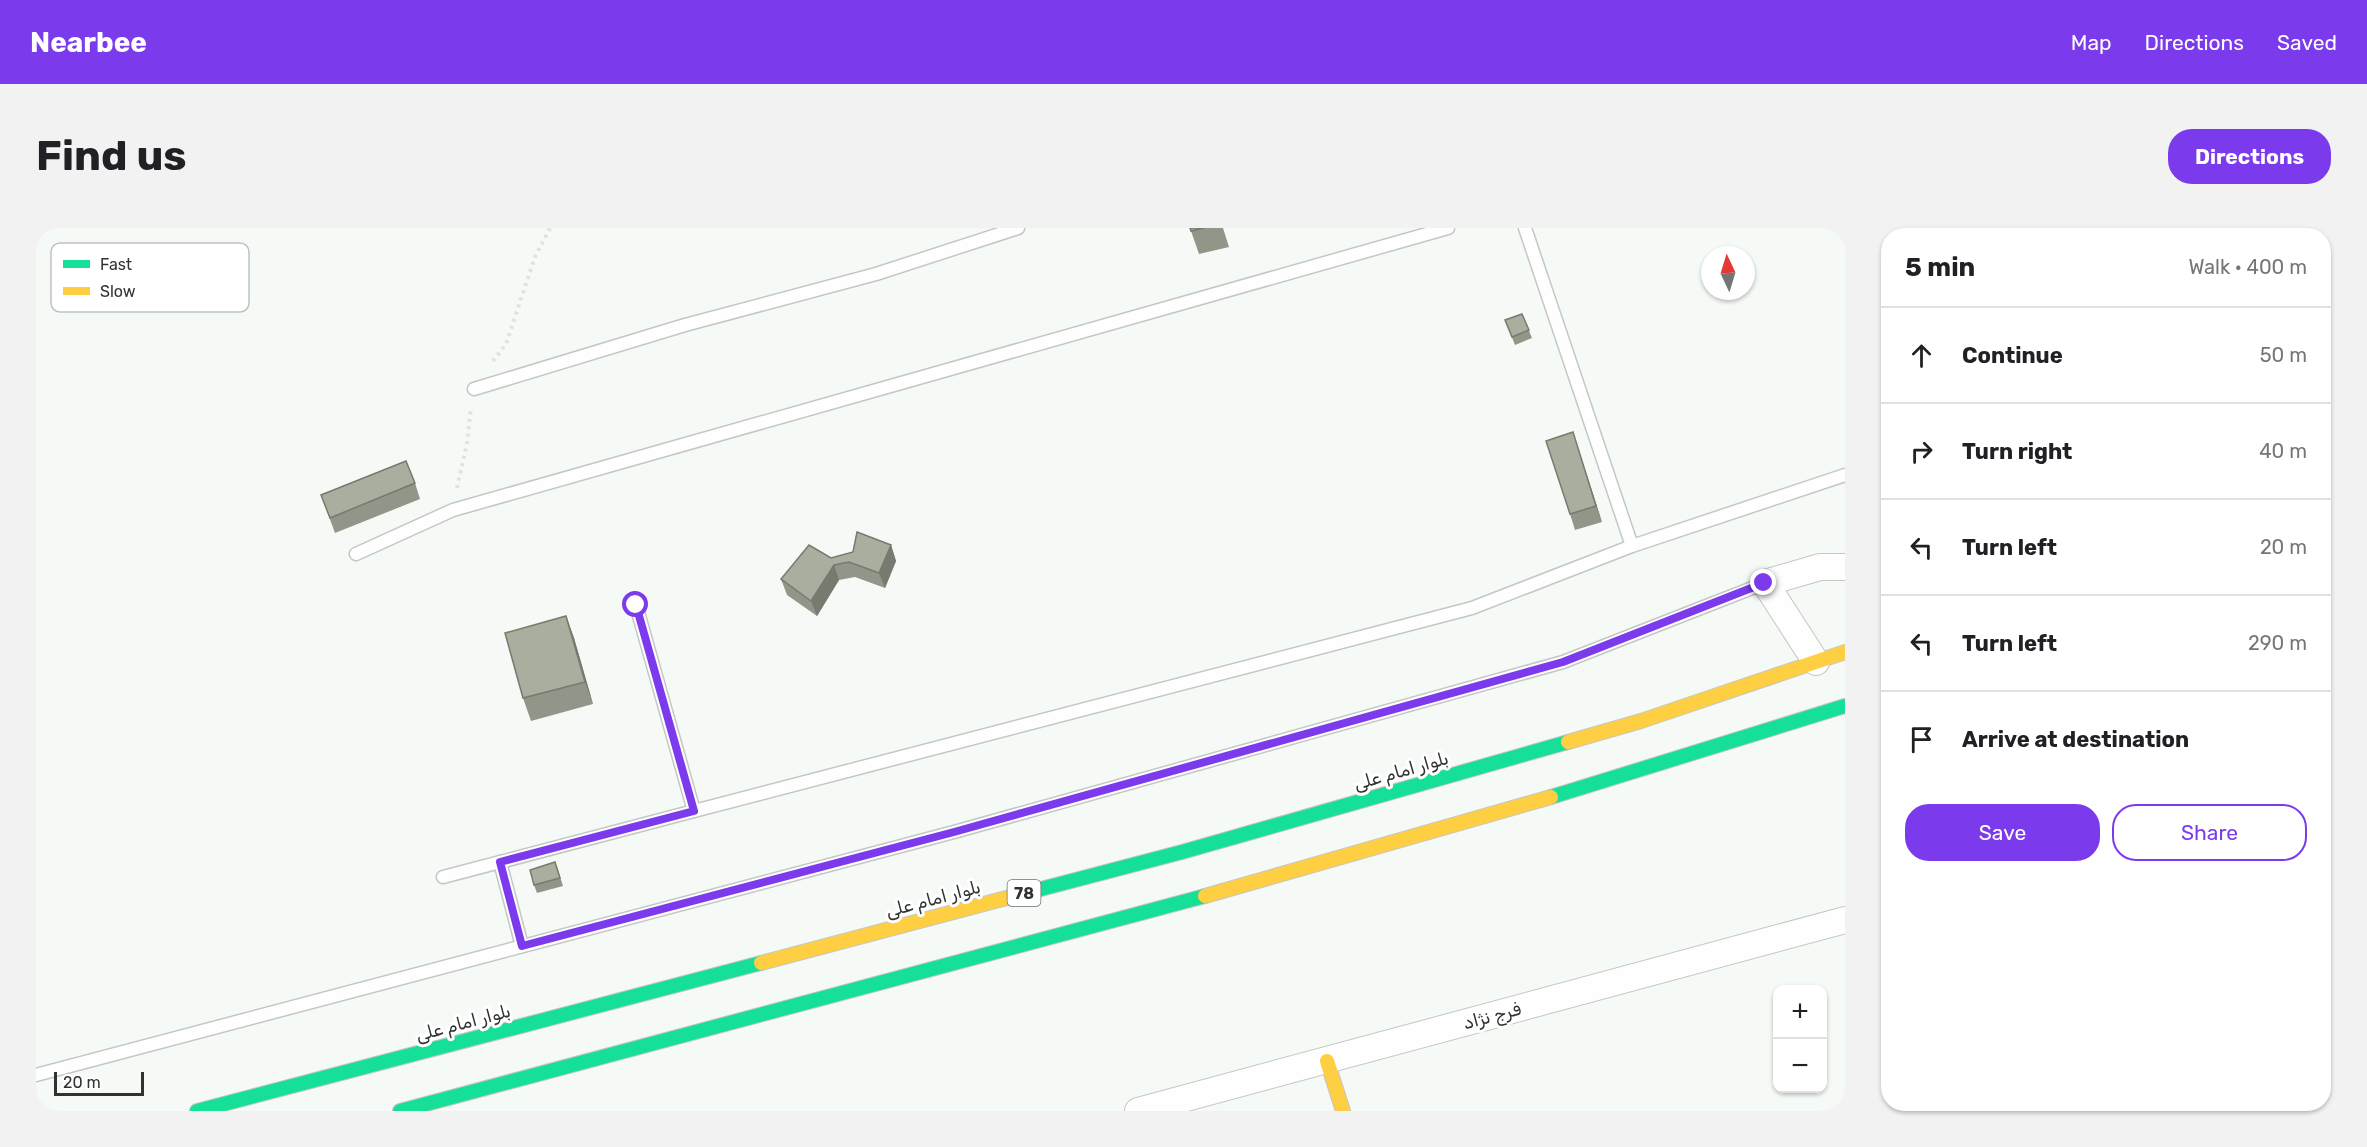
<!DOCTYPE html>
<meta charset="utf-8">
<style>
:root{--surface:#fff;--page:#f2f2f2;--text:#202124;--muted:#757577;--line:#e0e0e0;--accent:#7c3aed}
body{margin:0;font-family:Rubik,"Noto Sans Arabic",sans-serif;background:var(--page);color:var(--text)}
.controls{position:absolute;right:18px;bottom:18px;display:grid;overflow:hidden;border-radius:12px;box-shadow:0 2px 4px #0004}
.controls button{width:54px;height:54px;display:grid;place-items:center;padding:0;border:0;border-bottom:2px solid var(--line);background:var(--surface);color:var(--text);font:30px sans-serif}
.compass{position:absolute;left:1665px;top:18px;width:54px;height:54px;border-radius:50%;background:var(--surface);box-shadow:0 2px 4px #0004;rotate:356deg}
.scale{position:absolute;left:18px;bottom:15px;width:90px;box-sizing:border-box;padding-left:6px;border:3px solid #303331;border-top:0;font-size:16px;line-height:21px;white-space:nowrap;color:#303331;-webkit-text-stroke:4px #fff;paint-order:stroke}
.stop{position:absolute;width:18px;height:18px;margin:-14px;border:4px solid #7c3aed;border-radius:50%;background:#fff}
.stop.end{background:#7c3aed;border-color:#fff;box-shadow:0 2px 6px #0008}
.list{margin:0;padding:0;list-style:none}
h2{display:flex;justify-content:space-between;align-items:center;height:78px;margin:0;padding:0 24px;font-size:26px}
h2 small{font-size:20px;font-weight:400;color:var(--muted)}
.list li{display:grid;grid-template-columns:39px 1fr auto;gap:18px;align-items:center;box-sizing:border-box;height:96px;padding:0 24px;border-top:2px solid var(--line)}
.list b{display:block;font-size:22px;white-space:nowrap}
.list em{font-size:20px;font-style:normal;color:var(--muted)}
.actions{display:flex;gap:12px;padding:18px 24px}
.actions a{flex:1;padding:14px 0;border:2px solid var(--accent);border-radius:24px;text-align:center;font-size:21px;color:var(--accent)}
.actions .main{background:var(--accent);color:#fff}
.icon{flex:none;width:33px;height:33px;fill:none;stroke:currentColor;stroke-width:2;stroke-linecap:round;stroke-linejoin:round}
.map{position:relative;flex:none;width:1809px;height:883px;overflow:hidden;border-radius:24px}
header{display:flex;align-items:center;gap:36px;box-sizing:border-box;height:84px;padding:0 30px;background:var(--accent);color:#fff}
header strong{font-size:28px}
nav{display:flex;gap:33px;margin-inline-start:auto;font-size:21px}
.intro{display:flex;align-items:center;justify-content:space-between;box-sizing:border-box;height:144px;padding:0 36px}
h1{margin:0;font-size:42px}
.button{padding:15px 27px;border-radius:24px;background:var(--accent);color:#fff;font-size:21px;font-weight:700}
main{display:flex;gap:36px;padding:0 36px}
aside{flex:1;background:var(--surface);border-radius:24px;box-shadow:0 2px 4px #0004}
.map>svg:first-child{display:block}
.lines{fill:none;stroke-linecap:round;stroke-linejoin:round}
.lane-casing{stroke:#c4c7c4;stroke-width:15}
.street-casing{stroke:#c4c7c4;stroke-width:28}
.fast-casing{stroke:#c4c7c4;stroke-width:16}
.slow-casing{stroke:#c4c7c4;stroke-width:16}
.path{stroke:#e0e1e0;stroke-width:4;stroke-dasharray:3 4.5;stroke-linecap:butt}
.lane{stroke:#fefefe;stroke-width:12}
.street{stroke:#fefefe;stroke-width:26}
.fast{stroke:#16e098;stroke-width:14}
.slow{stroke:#ffcf43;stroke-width:14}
.wall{fill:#909688}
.shaded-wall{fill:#767a6f}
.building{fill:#a8af9e;stroke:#767a6f;stroke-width:1.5}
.route{stroke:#7c3aed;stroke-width:8}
.labels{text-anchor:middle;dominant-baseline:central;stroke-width:6;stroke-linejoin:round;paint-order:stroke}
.shield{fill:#fff;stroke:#6e706f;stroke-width:1.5}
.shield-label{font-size:16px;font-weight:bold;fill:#303331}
.street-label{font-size:18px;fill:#303331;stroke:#fff}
.key{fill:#fff;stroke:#c1c2c1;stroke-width:1.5}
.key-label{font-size:16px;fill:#303331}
</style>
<header>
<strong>Nearbee</strong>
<nav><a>Map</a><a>Directions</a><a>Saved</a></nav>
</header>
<div class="intro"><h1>Find us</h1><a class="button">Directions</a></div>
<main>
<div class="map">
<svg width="1809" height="883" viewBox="0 0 1809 883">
<rect width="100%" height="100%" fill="#f6faf6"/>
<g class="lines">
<g class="lane-casing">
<g id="lane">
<path d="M438,161L649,97L840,46L982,0"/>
<path d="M1596,318L1809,247"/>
<path d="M320,326L417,282L1412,0"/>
<path d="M658,583L1436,380L1596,318L1489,0"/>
<path d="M464,634L486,718"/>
<path d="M407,649L658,583L600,377"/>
<path d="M0,847L918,604L1527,434L1729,355"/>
</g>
</g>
<g class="street-casing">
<g id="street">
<path d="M1780,434L1729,355L1784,339H1809"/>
<path d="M1102,883L1809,692"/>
</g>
</g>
<g class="fast-casing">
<g id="fast">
<path d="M1515,569L1809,478"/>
<path d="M978,668L1146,624L1532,514"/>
<path d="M161,883L725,735"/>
<path d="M364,883L1169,668"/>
</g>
</g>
<g class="slow-casing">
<g id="slow">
<path d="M1532,514L1605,493L1809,424"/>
<path d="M1169,668L1515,569"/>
<path d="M725,735L978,668"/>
<path d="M1291,833L1307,883"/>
</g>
</g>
<g class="path">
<path d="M457,133L470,116L499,29L514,0"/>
<path d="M421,260L431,215L435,179"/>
</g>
<use href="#lane" class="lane"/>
<use href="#street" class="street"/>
<use href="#fast" class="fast"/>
<use href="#slow" class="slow"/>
</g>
<g class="wall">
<path d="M1154,0H1187L1193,19L1163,26Z"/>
<path d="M1486,86L1496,110L1479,117L1469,92Z"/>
<path d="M1537,204L1566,294L1539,302L1534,286Z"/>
<path d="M379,255L384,271L299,305L285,267Z"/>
<path d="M855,317L860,333L849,360L819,349L803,352L781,388L751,367L745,351L795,330Z"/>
<path d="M530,388L538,410L557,476L495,493L487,470Z"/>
<path d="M522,642L527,658L501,665L498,657Z"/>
</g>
<g class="shaded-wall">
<path d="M1537,204L1542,220L1566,294L1560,278Z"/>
<path d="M855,317L860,333L849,360L843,345Z"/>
<path d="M798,337L803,352L781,388L775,373Z"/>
<path d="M530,388L538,410L557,476L549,454Z"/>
</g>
<g class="building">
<path d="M1154,0H1168L1155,3Z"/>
<path d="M1486,86L1493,102L1476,109L1469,92Z"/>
<path d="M1537,204L1560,278L1534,286L1510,213Z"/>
<path d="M370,233L379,255L294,290L285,267Z"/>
<path d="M821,304L855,317L843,345L813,334L798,337L775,373L745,351L773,317L795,330L817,324Z"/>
<path d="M530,388L549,454L487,470L469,405Z"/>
<path d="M519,634L524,650L498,657L494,642Z"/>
</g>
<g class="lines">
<path class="route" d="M600,377L658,583L464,634L486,718L918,604L1527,434L1728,355"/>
</g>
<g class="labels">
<rect class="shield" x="971.5" y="652" width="33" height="26" rx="4.5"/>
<g class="shield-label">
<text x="988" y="665">78</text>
</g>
<g class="street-label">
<text transform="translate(1365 543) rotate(-16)">بلوار امام علی</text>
<text transform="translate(897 671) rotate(-15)">بلوار امام علی</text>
<text transform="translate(1456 788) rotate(-15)">فرج نژاد</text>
<text transform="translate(427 795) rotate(-15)">بلوار امام علی</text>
</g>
</g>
<rect x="15" y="15" width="198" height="69" rx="9" class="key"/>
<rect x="27" y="32" width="27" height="8" fill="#16e098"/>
<rect x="27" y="59" width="27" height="8" fill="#ffcf43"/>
<g class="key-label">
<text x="64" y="42">Fast</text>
<text x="64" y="69">Slow</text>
</g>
</svg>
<div class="controls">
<button>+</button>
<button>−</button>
</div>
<svg class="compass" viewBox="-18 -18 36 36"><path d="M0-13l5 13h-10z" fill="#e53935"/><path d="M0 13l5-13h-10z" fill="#757577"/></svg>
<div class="scale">20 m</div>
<div class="stop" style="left:600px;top:377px"></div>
<div class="stop end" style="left:1728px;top:355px"></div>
</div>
<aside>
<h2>5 min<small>Walk · 400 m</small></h2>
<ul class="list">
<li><svg class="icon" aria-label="ahead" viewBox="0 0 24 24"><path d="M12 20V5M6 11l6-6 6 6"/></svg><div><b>Continue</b></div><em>50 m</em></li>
<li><svg class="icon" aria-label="right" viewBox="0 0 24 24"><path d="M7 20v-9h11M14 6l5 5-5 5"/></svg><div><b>Turn right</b></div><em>40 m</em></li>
<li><svg class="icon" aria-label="left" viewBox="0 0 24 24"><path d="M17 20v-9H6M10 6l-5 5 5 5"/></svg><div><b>Turn left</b></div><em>20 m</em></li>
<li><svg class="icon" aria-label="left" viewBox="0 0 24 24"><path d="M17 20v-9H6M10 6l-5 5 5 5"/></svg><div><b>Turn left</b></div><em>290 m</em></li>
<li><svg class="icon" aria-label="arrive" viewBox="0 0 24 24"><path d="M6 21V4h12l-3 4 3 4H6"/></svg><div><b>Arrive at destination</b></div></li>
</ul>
<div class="actions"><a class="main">Save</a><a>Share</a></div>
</aside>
</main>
